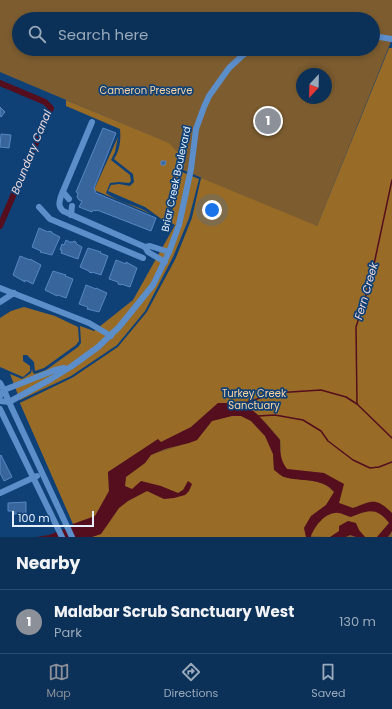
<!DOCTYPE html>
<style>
:root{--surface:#0b3159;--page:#193d62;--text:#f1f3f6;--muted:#9aa9ba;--line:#2b4c6f;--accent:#8c9099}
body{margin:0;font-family:Poppins,sans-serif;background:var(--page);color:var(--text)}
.compass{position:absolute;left:296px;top:68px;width:36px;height:36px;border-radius:50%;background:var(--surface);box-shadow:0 2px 6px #0003;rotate:202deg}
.scale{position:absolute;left:12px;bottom:10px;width:82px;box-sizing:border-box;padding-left:4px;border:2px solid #e6f0fd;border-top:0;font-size:11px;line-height:14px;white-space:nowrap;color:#e6f0fd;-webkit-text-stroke:3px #0f4177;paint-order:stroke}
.you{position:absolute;left:212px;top:210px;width:14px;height:14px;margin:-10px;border:3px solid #fff;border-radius:50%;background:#1a73e8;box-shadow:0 0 0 6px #1a73e833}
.badge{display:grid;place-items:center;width:26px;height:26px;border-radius:50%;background:var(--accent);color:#fff;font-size:13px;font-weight:700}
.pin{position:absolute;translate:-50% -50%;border:2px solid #fff;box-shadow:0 1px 4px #0006}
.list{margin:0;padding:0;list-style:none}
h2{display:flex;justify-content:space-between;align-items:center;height:52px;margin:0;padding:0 16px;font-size:17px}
h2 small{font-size:13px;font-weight:400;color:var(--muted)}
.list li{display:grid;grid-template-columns:26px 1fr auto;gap:12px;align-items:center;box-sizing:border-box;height:64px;padding:0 16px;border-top:1px solid var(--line)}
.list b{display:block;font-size:15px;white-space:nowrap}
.list p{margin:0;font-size:13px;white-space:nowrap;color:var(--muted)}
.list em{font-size:13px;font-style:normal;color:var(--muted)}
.icon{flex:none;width:22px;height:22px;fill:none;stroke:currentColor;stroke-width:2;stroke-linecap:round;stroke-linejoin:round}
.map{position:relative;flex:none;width:392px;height:537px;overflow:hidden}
.search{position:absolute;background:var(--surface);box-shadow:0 2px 6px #0003;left:12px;right:12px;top:12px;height:44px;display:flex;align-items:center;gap:10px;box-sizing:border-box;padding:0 14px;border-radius:22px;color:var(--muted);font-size:15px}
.sheet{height:116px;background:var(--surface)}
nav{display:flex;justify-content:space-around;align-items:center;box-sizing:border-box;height:56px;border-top:1px solid var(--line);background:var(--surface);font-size:11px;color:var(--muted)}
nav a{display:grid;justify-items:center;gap:2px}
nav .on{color:var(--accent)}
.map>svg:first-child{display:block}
.green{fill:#7d5d30;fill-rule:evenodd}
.forest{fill:#986b27}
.water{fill:#540e1d}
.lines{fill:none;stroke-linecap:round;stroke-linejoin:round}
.stream{stroke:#540e1d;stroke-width:1.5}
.canal{stroke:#540e1d;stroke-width:6}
.building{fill:#38659c;stroke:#5687c3}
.minor{stroke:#5c8eca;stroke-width:6}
.labels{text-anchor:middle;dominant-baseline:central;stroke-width:3.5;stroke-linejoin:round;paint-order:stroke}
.park-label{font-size:10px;fill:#fad3a1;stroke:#0f4177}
.street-label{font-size:10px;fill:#e6f0fd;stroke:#0f4177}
.water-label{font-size:11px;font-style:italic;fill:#f0d9da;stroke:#0f4177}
</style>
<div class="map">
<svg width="392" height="537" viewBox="0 0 392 537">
<rect width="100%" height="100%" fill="#0f4177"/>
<path class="green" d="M0,0H392V39L317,226L392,258V537H79L20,403L74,377L118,347L147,312L176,258L192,218L202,178L162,161L168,143L0,72ZM19,19H373V49H19ZM302,74H326V98H302Z"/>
<g class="forest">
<path d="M389,48H392V513C375,497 372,501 353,508L339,503L324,473L287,469C276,456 284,448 280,439C277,434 254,410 249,407C243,405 225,404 218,403L191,427L161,442L158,440L108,472L109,491L95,516L73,524L20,403L72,378L118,347L147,312L176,258L192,218L201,178L317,226Z"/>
<path d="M66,100L169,143C188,160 179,172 174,192C171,202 170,213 167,223L145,207L108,191L111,185L119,184L130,186L134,182L133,174L114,159C120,150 121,140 120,129L66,106Z"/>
<path d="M118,137L115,152L111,160L130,175L131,181L129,183L119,182L110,183L106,193C119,203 137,205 151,214L94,190Z"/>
<path d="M182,172L199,179L189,218L173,257L145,311L117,345L71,376L20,400L10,374L22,379L31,373L32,369L33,373L35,374L46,370L78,347L81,343L80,326L94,331L133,300L175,225L170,222L176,193Z"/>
<path d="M24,307L55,316L78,327L79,341L76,345L44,368L35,371L34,362L27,355H23V361L30,366V371L23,377L0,367V318L11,311Z"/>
<path d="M232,416H241L251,421L265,436L273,454L274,470C277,472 281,476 284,477C301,482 323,477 334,493L326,505L311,516L304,528L306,537H92L101,534L119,508L128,501L147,491L164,499L185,495L189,491L188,482L183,490L178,493C165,488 144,480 132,490L125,486L126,477L145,463L151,455L197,440L212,421Z"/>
<path d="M373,511C381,512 385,517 389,523L377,537H365L359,530L340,531L330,537L310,536C315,526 324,514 335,513C340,512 346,516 351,517L361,513Z"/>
</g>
<g class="water">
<path d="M218,403C227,403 240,403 249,408C258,413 273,432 280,440C280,451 280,460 287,469L324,473L344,484L339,503L353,508C373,501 375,497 392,513V531L388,537H377L389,523C377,507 368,510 351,517C346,516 340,512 335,513C324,514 315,526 311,536V537H306L304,528L311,516L326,505L334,492C323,477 300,482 284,477C281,476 277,472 274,470L273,454L265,436L251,421L241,416H232L212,421L197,440L189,443L165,449L151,455L145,463L126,477L125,486L132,489L141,481L161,486L178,493L183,490L188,481L192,484L189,491L185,495L174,498L164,499L147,491L128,501L119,508L101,534L92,537H36L49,535L72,526L73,524L95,516L109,491L108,472L158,439L161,442L191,427Z"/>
<path d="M348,521L356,523L359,530L365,537H356L350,535L346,537H330L339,531V526Z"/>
</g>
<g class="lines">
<g class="stream">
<path d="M392,180L370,283L356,327L357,404L392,438"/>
<path d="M239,405L275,393L321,390L346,397L357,404"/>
<path d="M258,416L275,415L303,420L321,431L328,441L353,460L370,468L379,467L392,462"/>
</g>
<path class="canal" d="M0,83L45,102L51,108L0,226"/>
</g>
<g class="building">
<path d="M0,107L5,112L1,117L0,116Z"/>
<path d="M103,128L116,133L94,188L96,193L156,218L151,231L97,210L96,211L93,210L92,212L79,207L82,201L79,200L77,197L78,193L76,192Z"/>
<path d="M1,134L11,135L9,148L0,147Z"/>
<path d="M161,161H166L165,165H161Z"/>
<path d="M39,228L48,232L49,231L52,232V233L60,237L52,255L40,252L41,251L32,247Z"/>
<path d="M66,240L70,242H73L74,241L76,242V243L78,245L82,247L78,259L61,253L62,250H60L62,244L64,245Z"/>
<path d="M88,248L101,252L100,253L108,256L101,275L92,272V273L89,272V271L80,267Z"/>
<path d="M20,256L30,260V259L41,265L33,284L25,280V282L13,275Z"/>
<path d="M116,260L126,264V262L137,268L130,287L121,284V285L118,284V282L109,279Z"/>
<path d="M53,271L66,275L65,276L73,279L66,298L58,295L57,296L45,290Z"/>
<path d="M86,285L96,289V288L107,293L99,312L87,309L88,307L79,304Z"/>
<path d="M1,455L12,477L4,481L0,473V456Z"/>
<path d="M26,502V514H14V511H8V503Z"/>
</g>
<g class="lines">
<g class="minor">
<path d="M373,36L392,39"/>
<path d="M92,122L61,196C59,203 58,206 63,211L145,247"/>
<path d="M63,192L69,199"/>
<path d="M39,207L50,219L143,258"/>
<path d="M71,215L72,206"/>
<path d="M165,262L148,252L145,247L150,246L169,252"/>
<path d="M0,288L89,323L111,336"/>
<path d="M0,302L14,293"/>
<path d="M0,383L4,390L9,402L72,537"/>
<path d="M0,396L4,390L55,370L64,368"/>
<path d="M0,401L9,402L51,379L72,366L98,347L119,327L153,285L169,252L179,225L191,169L196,129L204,107L209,96L229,68L243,55L253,49"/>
<path d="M0,409L62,537"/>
<path d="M0,493L37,476"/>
</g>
</g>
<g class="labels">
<g class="park-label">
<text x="146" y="90">Cameron Preserve</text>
<text x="254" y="393">Turkey Creek<tspan x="254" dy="12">Sanctuary</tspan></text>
</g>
<g class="street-label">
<text transform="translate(176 179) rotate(-78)">Briar Creek Boulevard</text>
</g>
<g class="water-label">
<text transform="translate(31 152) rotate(-68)">Boundary Canal</text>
<text transform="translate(366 291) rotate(-74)">Fern Creek</text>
</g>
</g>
</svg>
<svg class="compass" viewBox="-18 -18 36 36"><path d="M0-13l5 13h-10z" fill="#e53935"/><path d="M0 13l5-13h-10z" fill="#9aa9ba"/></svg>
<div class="scale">100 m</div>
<div class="you"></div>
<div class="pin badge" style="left:268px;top:121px">1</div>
<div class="search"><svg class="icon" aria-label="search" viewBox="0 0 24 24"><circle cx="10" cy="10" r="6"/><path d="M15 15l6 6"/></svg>Search here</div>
</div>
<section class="sheet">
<h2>Nearby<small></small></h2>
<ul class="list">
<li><span class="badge">1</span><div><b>Malabar Scrub Sanctuary West</b><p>Park</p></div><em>130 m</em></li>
</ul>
</section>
<nav>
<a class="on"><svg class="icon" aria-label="map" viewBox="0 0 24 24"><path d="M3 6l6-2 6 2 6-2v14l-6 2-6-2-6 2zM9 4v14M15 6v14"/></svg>Map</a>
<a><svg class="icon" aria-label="directions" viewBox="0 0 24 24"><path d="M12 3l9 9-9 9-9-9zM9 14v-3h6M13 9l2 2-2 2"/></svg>Directions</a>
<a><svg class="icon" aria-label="saved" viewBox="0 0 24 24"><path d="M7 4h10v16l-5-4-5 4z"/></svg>Saved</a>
</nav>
